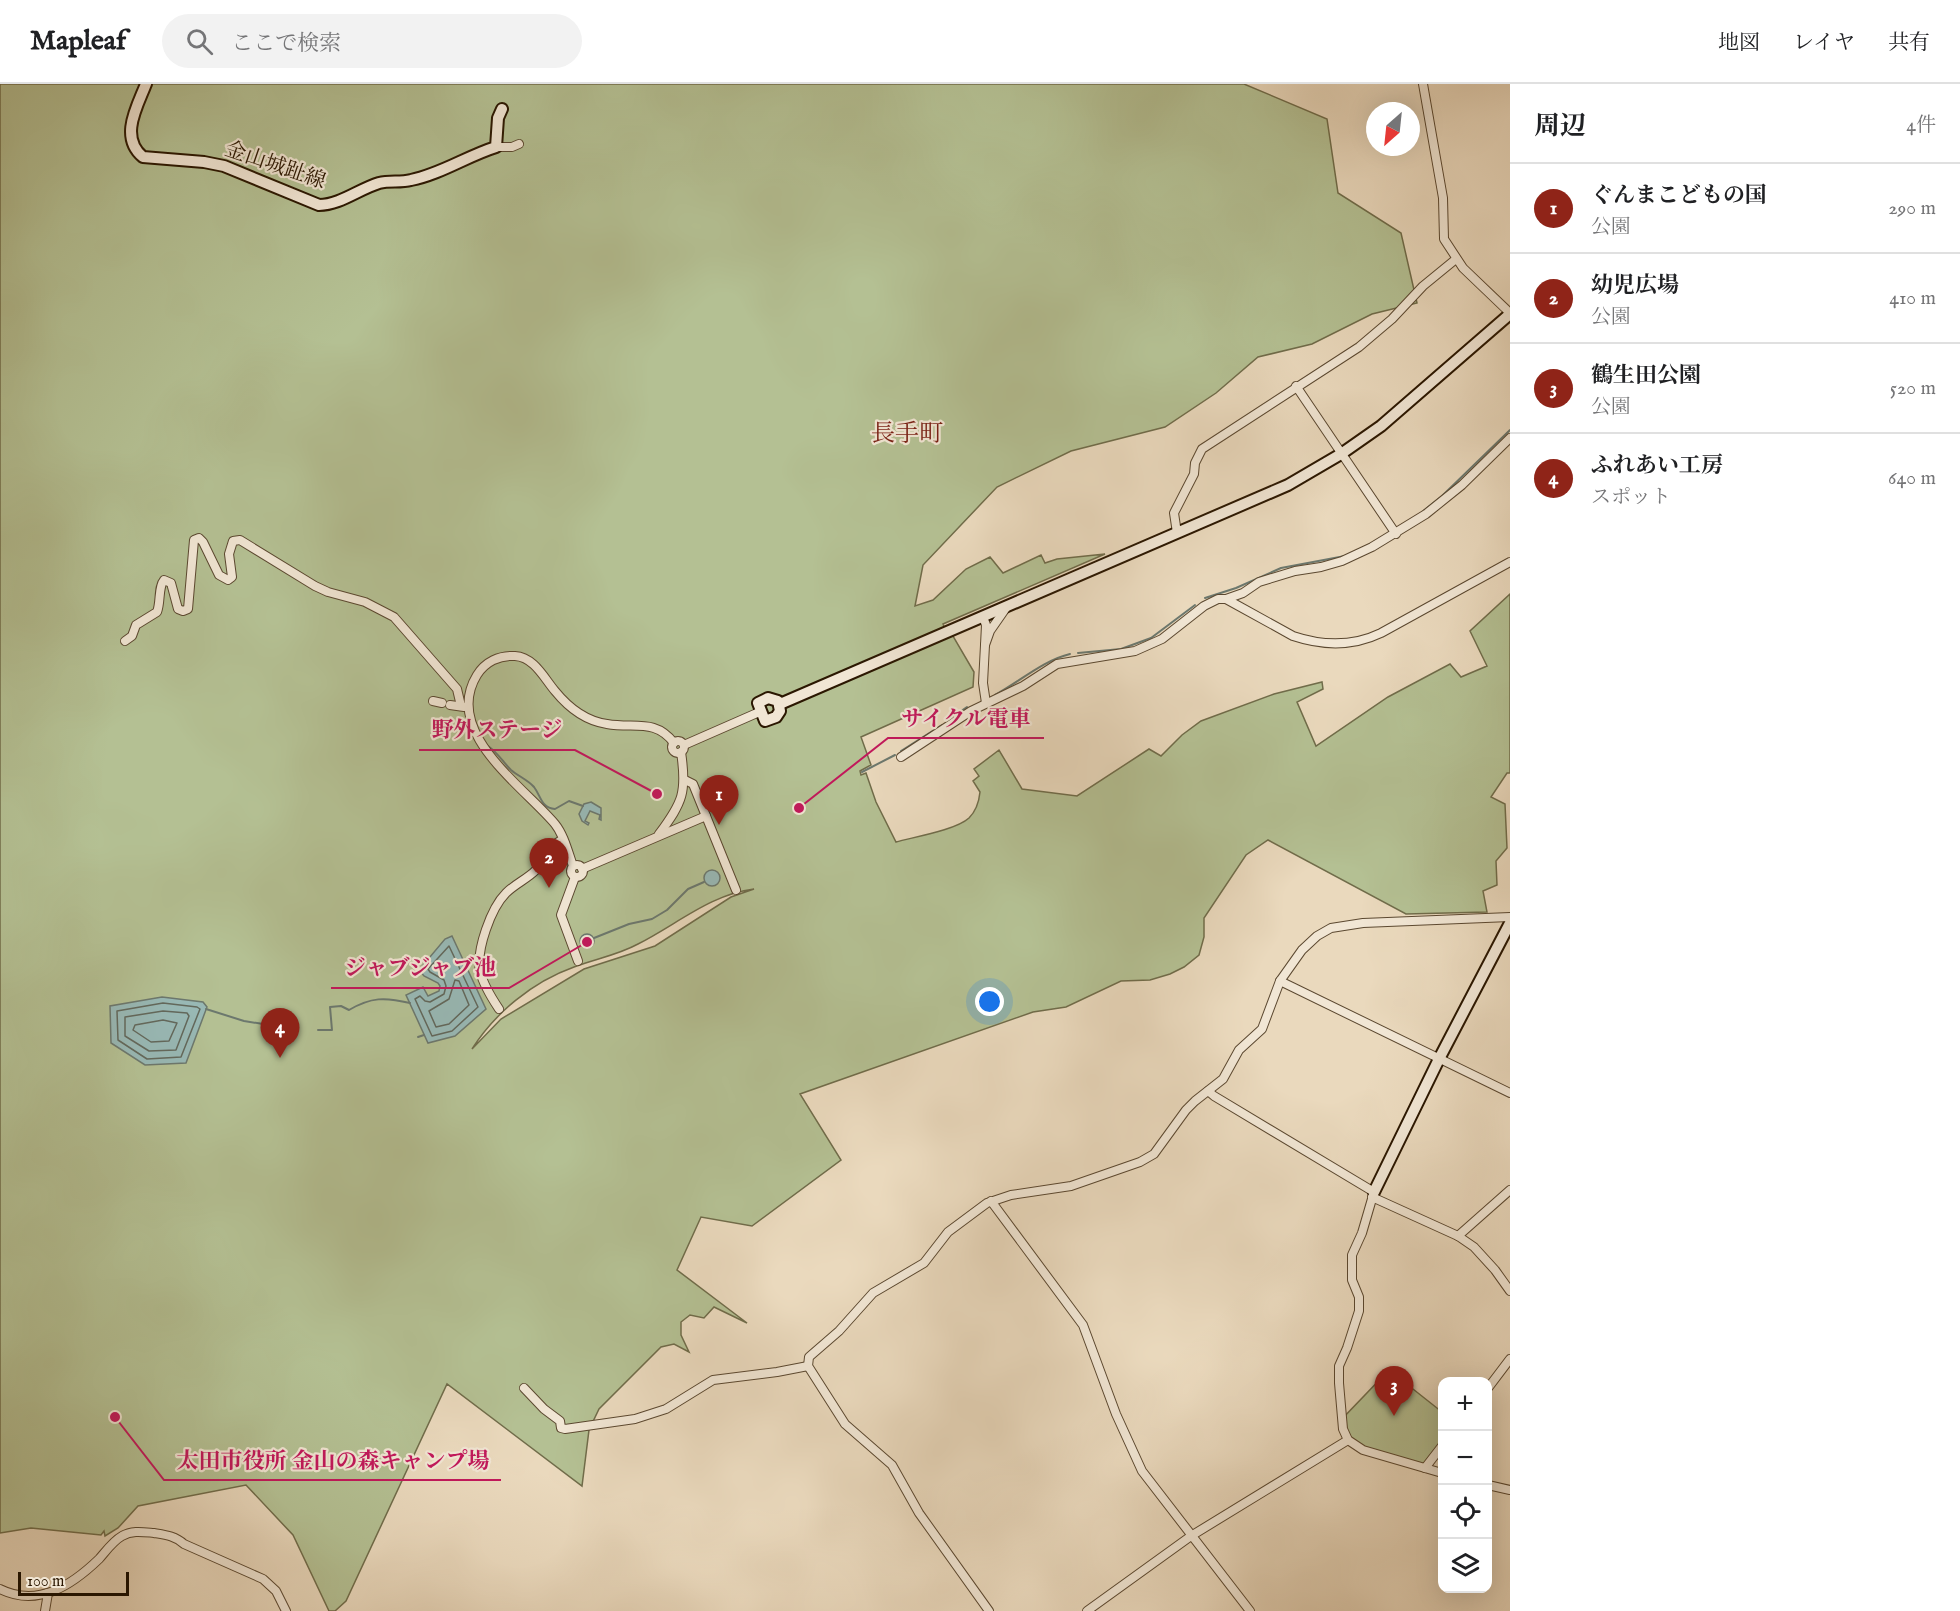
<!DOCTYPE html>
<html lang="ja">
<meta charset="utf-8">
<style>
:root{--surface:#fff;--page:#f2f2f2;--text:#202124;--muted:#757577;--line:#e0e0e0;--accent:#8f2418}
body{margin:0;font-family:"IM FELL English","Noto Serif JP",serif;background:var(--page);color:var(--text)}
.controls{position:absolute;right:18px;bottom:18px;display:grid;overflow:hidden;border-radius:12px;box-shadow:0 6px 24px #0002}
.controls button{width:54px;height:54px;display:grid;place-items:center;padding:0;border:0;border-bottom:2px solid var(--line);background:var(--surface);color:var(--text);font:30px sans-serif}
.compass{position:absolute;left:1366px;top:18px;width:54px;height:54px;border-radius:50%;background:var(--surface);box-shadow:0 6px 24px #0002;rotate:207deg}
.scale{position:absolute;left:18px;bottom:15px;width:111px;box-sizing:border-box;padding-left:6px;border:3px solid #2b1701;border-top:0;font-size:16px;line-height:21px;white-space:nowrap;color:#2b1701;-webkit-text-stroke:4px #f1e6d4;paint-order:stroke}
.you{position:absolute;left:990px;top:918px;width:21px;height:21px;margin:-15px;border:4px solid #fff;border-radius:50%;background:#1a73e8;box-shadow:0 0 0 9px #1a73e833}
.badge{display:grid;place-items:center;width:39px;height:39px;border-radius:50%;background:var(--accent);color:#fff;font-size:20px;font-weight:700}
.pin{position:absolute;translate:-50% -50px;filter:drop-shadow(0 2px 3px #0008)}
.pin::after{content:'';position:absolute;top:32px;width:21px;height:18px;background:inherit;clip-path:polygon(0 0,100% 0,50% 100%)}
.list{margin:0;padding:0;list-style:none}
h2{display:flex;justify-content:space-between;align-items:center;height:78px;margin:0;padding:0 24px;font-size:26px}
h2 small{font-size:20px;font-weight:400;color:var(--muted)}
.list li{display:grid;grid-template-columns:39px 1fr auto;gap:18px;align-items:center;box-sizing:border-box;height:90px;padding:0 24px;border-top:2px solid var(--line)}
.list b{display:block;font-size:22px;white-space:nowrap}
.list p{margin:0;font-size:20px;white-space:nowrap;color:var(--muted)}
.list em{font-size:20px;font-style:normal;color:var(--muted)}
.icon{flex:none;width:33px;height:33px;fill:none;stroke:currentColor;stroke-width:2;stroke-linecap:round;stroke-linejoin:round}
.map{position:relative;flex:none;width:1510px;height:1527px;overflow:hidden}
header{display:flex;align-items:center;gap:36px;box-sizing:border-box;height:84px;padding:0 30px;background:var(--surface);border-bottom:2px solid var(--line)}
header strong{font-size:28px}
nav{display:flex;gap:33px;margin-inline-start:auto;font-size:21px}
.search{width:420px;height:54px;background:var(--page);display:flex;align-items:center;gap:15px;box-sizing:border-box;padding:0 21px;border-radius:33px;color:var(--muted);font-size:22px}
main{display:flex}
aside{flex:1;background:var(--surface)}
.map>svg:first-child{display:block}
.green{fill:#b4c093;stroke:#706c4a;stroke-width:1.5;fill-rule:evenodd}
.water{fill:#98b9b6;stroke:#6c786e;stroke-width:1.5}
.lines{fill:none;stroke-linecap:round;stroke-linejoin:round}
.shore{stroke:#62685c;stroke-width:1.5}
.stream{stroke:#6c786e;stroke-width:2}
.street-casing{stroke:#5b4830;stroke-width:10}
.secondary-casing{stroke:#2b1701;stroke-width:14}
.street{stroke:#f1e6d4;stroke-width:8}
.secondary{stroke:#f1e6d4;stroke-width:10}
.labels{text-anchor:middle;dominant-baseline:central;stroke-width:4.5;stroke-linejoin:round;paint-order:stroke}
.street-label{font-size:21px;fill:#2b1701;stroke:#f1e6d4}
.quarter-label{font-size:24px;fill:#7a1f14;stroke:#f1e6d4}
.leader{fill:none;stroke:#c2185b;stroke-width:2}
.callout-dot{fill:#c2185b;stroke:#f1e6d4;stroke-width:2}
.callout-label{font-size:22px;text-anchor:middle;font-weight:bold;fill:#c2185b;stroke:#f1e6d4;stroke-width:4.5;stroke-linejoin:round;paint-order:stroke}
</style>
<header>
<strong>Mapleaf</strong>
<div class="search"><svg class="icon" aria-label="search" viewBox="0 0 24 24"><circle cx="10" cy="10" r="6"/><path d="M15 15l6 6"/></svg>ここで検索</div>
<nav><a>地図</a><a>レイヤ</a><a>共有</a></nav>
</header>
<main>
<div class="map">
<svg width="1510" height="1527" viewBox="0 0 1510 1527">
<rect width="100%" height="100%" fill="#ead9bd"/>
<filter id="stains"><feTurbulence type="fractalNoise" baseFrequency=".00333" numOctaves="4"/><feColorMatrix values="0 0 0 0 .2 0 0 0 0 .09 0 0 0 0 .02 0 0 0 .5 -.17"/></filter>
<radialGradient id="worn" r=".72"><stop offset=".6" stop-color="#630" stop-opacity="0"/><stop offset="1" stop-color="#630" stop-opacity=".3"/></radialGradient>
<g class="green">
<path d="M0,0H1244L1327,35L1338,109L1401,149L1417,219L1372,230L1312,260L1258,273L1216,309L1165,343L1071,367L997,403L923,481L915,522L933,516L966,485L990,473L1003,489L1041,471L1045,479L1057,475L1105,470L943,540L948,553L953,552L974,588L973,603L861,653L871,681L860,687L861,691L866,689L876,718L896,758C914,753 956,746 969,734C976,727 979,718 980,708L973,697L979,692L974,685L999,666L1022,705L1077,712L1149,665L1161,672L1182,651L1201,637L1274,610L1322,598L1323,605L1297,618L1316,662L1388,613L1450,580L1461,593L1487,582L1470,547L1510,510V689H1507L1491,713L1505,720L1507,764L1496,777L1497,801L1483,807L1487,828L1406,830L1268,756L1246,771L1204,834V853L1199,871L1184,883L1170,890L1150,896L1121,897L1066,923L1033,928L800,1010L841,1076L752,1142L701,1133L677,1186L747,1239L714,1223L704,1234L690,1231L681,1238V1251L689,1268L674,1260L661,1263L599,1325L589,1346L582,1402L447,1300L346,1517L335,1527H329L293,1451L246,1401L138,1422L118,1444L105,1452L104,1447L101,1451L31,1444L0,1449ZM754,805L731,813L655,862L584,885L501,935L472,965C495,929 532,898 574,883C595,875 618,871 638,860C676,841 711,810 754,805Z"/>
<path d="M1389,1286L1442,1328V1362L1425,1384L1352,1359L1341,1336Z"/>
</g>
<g class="water">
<path d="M591,718L601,724V736L599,735L600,731L590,727L585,737L589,739L588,741L582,737L579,730L584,720Z"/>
<circle cx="712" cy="794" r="8"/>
<circle cx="587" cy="857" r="7"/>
<path d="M452,852L486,925L455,952L428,959L406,911L423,903L428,912L439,907L440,902L438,899L424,892L419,886L445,855Z"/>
<path d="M162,913L203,918L207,923L186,979L145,981L111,959L110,922Z"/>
</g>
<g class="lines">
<g class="shore">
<path d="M449,862L478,923L452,947L432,952L415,915L420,912L425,917L430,918L444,910L446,902L444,896L430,888L428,885Z"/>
<path d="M455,896L459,897L469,921L449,940L436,943L429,927L449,915Z"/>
<path d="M163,919L197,923L200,925L181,973L147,975L118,956L117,927Z"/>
<path d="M163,927L187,929L189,932L176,966L149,967L125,952V933Z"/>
<path d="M163,936L177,939L169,957L151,958L133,946L135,941Z"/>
</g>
<g class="stream">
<path d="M1422,428L1442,412L1510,346"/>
<path d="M1205,514L1236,504L1281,484L1345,472"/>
<path d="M1078,569L1121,565L1151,554L1195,521"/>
<path d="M995,611C1019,598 1044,576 1070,570"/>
<path d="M948,636L967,623"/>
<path d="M488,662C498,669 503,678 511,686C518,692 528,696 534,703C541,712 541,724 555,725L569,717L583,722"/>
<path d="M901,667L942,641"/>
<path d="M862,688L895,671"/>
<path d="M594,854L629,840L652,835L667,826L688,805L704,798"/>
<path d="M206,925L244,937L282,943"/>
<path d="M318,946H332L330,923L341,922L349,926C371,913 385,913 410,919"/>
<path d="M418,953L424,951"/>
</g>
<g class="street-casing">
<g id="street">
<path d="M1423,0L1443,114L1444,155L1463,184L1510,229"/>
<path d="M496,63H512L519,60"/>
<path d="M1296,302L1396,450"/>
<path d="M1177,449L1174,429L1194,390L1195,379L1202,365L1359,263L1392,235L1423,202L1456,175"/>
<path d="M1226,515L1243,509L1259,498L1295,487L1321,483L1342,477L1372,463L1426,430L1462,401L1510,354"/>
<path d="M983,533L986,541L985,561L990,547L1006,524"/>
<path d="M125,557L132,552L136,541L157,528C161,518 158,503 164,496L171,499L178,525L183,527L188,525L194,456L199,454L203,458L219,491L228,496L232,493L229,470L233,457L240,456L315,502L328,508L365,518L394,533L457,605L461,622"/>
<path d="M985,561L983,599L986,619"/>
<path d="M433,617L442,619"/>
<path d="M450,621L464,623"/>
<circle cx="678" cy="663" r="6"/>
<path d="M684,661L757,629"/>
<path d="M901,673L971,627L1023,602L1057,580L1135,567L1162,555L1204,522L1218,515H1226L1293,552C1323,562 1352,563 1381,549L1510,478"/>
<path d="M685,696L693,700L736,806"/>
<path d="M659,750C683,718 687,708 681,668"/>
<circle cx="577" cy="787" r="6"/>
<path d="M573,782C568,768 564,751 555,740C523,702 442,648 477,591C485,578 499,571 515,572C534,573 544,594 555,607C568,623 586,637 607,640C634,645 655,634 674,659"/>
<path d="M582,785L706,732"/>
<path d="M575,793L561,831L578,877"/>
<path d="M1280,897L1510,1009"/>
<path d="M499,925C491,913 483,900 480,887C476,866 491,824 506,809C515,800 527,795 536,786C546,775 549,762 563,755"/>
<path d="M1208,1007L1214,1012L1374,1108L1362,1149L1352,1171V1196L1359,1213V1227L1347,1264L1339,1282V1299L1343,1345L1348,1356L1363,1366L1442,1389"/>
<path d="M1372,1113L1458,1152L1474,1163L1495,1186L1510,1207"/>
<path d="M991,1117L1083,1241L1116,1330L1142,1387L1250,1527"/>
<path d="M1458,1152L1510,1106"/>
<path d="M524,1304L544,1325L560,1337L561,1344L565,1345L635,1335L666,1325L713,1296L777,1288L808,1282"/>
<path d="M1488,1304L1510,1275"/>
<path d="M1425,1384L1442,1362"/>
<path d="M1488,1401L1510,1406"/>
<path d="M0,1505C38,1524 72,1501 99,1475C106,1467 113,1457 122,1452C132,1446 143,1448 154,1449C166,1451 175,1452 184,1460L263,1495L276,1507L286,1527"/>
<path d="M45,1527L48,1509"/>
<path d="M989,1527L919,1429L892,1381L845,1340L808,1282L809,1273L839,1247L873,1209L924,1179L948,1148L987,1119L1011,1111L1071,1102L1140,1078L1154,1070L1186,1026L1195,1017L1223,995L1239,966L1262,945L1280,897L1302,866L1317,852L1331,844L1363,839L1510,833"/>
<path d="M1087,1527L1191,1452L1348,1356"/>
</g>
</g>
<g class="secondary-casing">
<g id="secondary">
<path d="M146,0C137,23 119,53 143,73L204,78L224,82L319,121C340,121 359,105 379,99C390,96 400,99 411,96C441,90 467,72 496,63L498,34L502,25"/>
<path d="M768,614L778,617L780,627L776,633L765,637L758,619Z"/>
<path d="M780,620L1288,401L1341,370L1381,342L1510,230"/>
<path d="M1374,1108L1439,975L1510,839"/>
</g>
</g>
<use href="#street" class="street"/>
<use href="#secondary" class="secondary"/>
</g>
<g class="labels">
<g class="street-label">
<text transform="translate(275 82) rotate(19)">金山城趾線</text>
</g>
<g class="quarter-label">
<text x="907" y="350">長手町</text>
</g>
</g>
<path class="leader" d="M799 724L888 654H1044M657 710L575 666H419M587 858L509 904H331M115 1333L164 1396H501"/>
<g class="callout-dot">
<circle cx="799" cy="724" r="6"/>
<circle cx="657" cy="710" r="6"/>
<circle cx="587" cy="858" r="6"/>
<circle cx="115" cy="1333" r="6"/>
</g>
<g class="callout-label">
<text x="966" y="642">サイクル電車</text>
<text x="497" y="653">野外ステージ</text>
<text x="420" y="891">ジャブジャブ池</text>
<text x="333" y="1384">太田市役所 金山の森キャンプ場</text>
</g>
<rect width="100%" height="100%" filter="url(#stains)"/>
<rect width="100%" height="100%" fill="url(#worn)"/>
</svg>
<div class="controls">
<button>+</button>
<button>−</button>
<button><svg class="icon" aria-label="locate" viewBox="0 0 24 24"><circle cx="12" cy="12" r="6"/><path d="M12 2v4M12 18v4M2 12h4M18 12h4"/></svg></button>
<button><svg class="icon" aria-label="layers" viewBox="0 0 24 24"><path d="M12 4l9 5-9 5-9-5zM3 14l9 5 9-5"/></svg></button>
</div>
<svg class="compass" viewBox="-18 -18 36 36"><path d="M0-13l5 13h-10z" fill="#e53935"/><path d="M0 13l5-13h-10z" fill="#757577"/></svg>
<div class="scale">100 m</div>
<div class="you"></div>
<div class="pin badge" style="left:719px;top:741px">1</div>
<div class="pin badge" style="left:549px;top:804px">2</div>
<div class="pin badge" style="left:1394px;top:1332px">3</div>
<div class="pin badge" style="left:280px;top:974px">4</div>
</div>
<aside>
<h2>周辺<small>4件</small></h2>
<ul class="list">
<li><span class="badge">1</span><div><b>ぐんまこどもの国</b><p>公園</p></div><em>290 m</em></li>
<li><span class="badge">2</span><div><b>幼児広場</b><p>公園</p></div><em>410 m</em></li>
<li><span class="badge">3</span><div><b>鶴生田公園</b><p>公園</p></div><em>520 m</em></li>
<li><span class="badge">4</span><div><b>ふれあい工房</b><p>スポット</p></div><em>640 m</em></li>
</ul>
</aside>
</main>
